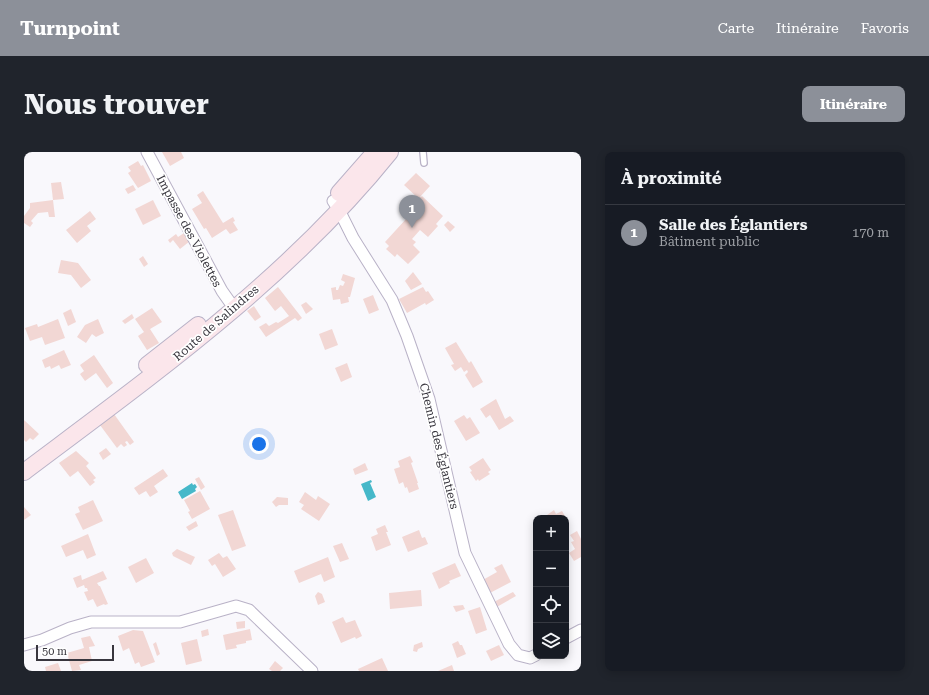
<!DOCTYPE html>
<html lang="fr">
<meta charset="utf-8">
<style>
:root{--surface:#171b24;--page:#20242c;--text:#f1f3f6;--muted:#9ea1a6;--line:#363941;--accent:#8c9099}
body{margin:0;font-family:"Roboto Serif",serif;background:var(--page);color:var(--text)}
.controls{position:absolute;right:12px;bottom:12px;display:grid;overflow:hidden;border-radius:8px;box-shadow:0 2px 10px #0003}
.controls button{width:36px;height:36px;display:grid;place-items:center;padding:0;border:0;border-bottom:1px solid var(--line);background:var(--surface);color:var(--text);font:20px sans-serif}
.scale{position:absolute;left:12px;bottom:10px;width:78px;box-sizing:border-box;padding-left:4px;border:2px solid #38363e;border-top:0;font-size:11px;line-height:14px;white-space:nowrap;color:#38363e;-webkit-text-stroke:3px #fff;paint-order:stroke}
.you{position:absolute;left:235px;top:292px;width:14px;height:14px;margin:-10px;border:3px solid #fff;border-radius:50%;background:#1a73e8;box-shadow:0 0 0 6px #1a73e833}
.badge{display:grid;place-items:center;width:26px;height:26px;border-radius:50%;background:var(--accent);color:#fff;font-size:13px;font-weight:700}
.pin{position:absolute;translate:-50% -33px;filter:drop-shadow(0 1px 2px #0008)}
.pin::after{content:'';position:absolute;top:21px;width:14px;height:12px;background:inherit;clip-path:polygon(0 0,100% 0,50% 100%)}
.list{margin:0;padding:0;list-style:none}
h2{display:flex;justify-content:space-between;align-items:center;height:52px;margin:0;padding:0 16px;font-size:17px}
h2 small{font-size:13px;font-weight:400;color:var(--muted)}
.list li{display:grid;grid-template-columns:26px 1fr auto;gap:12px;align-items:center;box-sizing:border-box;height:56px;padding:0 16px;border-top:1px solid var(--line)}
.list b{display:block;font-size:15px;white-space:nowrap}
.list p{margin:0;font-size:13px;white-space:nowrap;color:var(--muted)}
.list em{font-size:13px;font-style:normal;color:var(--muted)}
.icon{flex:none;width:22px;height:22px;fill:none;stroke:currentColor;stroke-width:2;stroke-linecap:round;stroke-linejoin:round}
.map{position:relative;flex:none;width:557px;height:519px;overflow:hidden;border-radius:8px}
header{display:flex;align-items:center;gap:24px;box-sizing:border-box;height:56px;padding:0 20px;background:var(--accent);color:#fff}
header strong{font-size:19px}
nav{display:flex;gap:22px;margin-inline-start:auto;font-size:14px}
.intro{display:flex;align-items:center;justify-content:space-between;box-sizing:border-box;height:96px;padding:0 24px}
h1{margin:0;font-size:28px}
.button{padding:10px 18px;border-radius:8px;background:var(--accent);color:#fff;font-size:14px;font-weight:700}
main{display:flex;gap:24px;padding:0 24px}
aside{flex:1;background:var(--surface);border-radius:8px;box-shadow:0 2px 10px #0003}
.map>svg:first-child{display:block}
.water{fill:#46b8c9}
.building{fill:#f2d7d4}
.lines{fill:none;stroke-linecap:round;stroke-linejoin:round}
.lane-casing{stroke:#b9b2c7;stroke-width:8}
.street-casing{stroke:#b9b2c7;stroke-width:13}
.secondary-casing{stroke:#b9b2c7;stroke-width:18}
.lane{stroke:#fff;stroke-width:5.5}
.street{stroke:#fff;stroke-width:11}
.secondary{stroke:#fbe6eb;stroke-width:16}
.labels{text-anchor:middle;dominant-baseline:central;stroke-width:3.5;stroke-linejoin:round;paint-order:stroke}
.street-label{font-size:12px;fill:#38363e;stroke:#fff}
</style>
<header>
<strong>Turnpoint</strong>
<nav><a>Carte</a><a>Itinéraire</a><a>Favoris</a></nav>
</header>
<div class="intro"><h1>Nous trouver</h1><a class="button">Itinéraire</a></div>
<main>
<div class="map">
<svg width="557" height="519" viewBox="0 0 557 519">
<rect width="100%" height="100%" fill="#f9f8fc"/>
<g class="water">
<path d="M347,328L348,330L346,331L352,345L344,349L337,332Z"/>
<path d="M168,331L169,333L171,332L173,335L171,337L172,339L158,347L154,340Z"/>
</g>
<g class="building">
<path d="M138,0H157L160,6L146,14Z"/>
<path d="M114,9L117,14L119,13L127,29L114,36L104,21L107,19L104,15Z"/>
<path d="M392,21L406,34L396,45H397L398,44L419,64L412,72L414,74L404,85L396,78L388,87L392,90L389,93L396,100L384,112L373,102L371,105L362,97L365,94L361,90L393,55L390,53L395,47L380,33Z"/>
<path d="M37,30L40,47L29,48L27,31Z"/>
<path d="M109,33L112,38L104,42L101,37Z"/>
<path d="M179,39L199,71L209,65L211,69L209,70L214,78L206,82L202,77L188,86L182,76L180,77L168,57L178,51L173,43Z"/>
<path d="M29,48L31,65H25L24,60L14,61L7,69L9,71L6,75L0,71V64L6,56V51Z"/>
<path d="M129,48L137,64L119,73L111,57Z"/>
<path d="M66,59L72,67L63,74L67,79L53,91L42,78Z"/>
<path d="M424,69L431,75L426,80L420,73Z"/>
<path d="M160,81L166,89L156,97L149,88L146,91L144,88L152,82L154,85Z"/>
<path d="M119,104L124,112L120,115L115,107Z"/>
<path d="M37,108L54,111L67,128L57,136L47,123L34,121Z"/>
<path d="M389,120L398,132L387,138L381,129Z"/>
<path d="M319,122L331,126L326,145H324L325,150L317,152L316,147L309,148L307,136L312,135V138H314L316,133L319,134L321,130L317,128Z"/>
<path d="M254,135L278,166L274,169L271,166L242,185L235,175L242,171L245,174L252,170L254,171L265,164L257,154L251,159L241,146Z"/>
<path d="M399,135L402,140L404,139L410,148L402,153L401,151L383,161L375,147Z"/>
<path d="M349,143L355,158L345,162L339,147Z"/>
<path d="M282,150L289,157L282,162L277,153Z"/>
<path d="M230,154L237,165L231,169L223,159Z"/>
<path d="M128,156L138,170L126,177L135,191L123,198L114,184L120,180L111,167Z"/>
<path d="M47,157L52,170L44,174L39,161Z"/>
<path d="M108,162L110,166L101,172L98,169Z"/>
<path d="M34,167L41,186L21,193L18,185L6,189L1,176L13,172L14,175Z"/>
<path d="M74,167L80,181L72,185L68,182L62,191L53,185L61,173Z"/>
<path d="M308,177L314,193L301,198L295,182Z"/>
<path d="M432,190L445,211L447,209L459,230L449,236L441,223L444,220L443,218L440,220L437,215L431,219L427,213L430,212L421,196Z"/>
<path d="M40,198L47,213L37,217L35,213L27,217L26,214L21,216L18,208Z"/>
<path d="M70,203L89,231L83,236L72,221L61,229L56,222L60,219L56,213Z"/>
<path d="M323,211L328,225L317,230L311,216Z"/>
<path d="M472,247L481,267L486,264L490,269L475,278L466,263L462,266L456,257Z"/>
<path d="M90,262L110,290L106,293L103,289L101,290L103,293L100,295L97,292L93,296L76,273Z"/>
<path d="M440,263L443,267L446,265L456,281L442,289L430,269Z"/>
<path d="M0,268L15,282L9,288L6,286L2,290L0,288Z"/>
<path d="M82,296L87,302L79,308L75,301Z"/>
<path d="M52,299L65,311L62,314L72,326L69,328L71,330L66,334L54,319L46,325L35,311Z"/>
<path d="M386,304L389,310L387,311L394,331H393L395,337L385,341L383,335L381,336L379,330L375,332L370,317L376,315L374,309Z"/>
<path d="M459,306L467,318L464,320L466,322L455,329L454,327L452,329L446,320L448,319L445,315Z"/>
<path d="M341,311L344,318L331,323L329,317Z"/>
<path d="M139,317L144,324L130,334L134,340L126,345L122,339L115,343L110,336Z"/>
<path d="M175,325L181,335L177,338L171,327Z"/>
<path d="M176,339L186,357L168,367L164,360L166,359L160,348Z"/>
<path d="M281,340L292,348L294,344L306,352L295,369L277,357L280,353L275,350Z"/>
<path d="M253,345L264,346V353H255L252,355L248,350Z"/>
<path d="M69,348L79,369L59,378L51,362L56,360L54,355Z"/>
<path d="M0,355L7,363L0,368Z"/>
<path d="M209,358L222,394L208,399L194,363Z"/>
<path d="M530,358L532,362L538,359L542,366H525L523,363Z"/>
<path d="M172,369L174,374L165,379L162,375Z"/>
<path d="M361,373L364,380H362L367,393L352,399L347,385L354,382L352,377Z"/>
<path d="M395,378L398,386L401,385L404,392L384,400L378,385Z"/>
<path d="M553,379L557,387V405L550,409L545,401L551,397L547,390L550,389L546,383Z"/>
<path d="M64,382L72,403L63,407L59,398L42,405L37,394Z"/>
<path d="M318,391L325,407L316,410L309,394Z"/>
<path d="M153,397L171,405L167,413L149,404L148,401Z"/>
<path d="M195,401L199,406L203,404L212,417L199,425L191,412L188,414L184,408Z"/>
<path d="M304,405L311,425L300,430L297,422L275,431L270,419Z"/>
<path d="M122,406L130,421L112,431L104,415Z"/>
<path d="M431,411L437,424L425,429L426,431L415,437L408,421Z"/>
<path d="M478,412L487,430L464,442L457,429L473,420L470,416Z"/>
<path d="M79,419L83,427L73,431L75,434H76L84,452L81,453L80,452L73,455L69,447L64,449L60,440L64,439L63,436H61L60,433L53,436L49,426L57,423L58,428Z"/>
<path d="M397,438L398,454L366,457L365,441Z"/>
<path d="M294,440L298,442L301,450L294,453L291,444Z"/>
<path d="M489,440L492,444L471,456L468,451Z"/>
<path d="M439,453L441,457L432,460L429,454Z"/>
<path d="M456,455L463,478L452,482L444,459Z"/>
<path d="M319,465L322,471L331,468L338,484L332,487L331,485L317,491L308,470Z"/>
<path d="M221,469V476L213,477L212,470Z"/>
<path d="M184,477L185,483L178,485L177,479Z"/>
<path d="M226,477L228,488L222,489V491L212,493L213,496L202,498L199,483Z"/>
<path d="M109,478L119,479L131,510L117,515L115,510L111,512L105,496L99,499L94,484Z"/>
<path d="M66,484L71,494L65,495L68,509L55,513L57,518L48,519L43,501L60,496L57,486Z"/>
<path d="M173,487L178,509L162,513L157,491Z"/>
<path d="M434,489L436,493H438L442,502L433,506L428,492Z"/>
<path d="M132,490L136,502L133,504L129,492Z"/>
<path d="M398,490L399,495L394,497L393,500L389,499L390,493Z"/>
<path d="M475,493L480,503L467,509L462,499Z"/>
<path d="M358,506L364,519H335L334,517Z"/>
<path d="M251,509L259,516L256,519H248L245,517Z"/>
<path d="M34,511L37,519H22L21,515Z"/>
<path d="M428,513L430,519H414Z"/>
</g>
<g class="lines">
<g class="lane-casing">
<path id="lane" d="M399,0L400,11"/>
</g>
<g class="street-casing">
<g id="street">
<path d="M123,0L198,139L210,156"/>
<path d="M309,49L315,58L329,86L368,148L383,184L405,247L441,401L485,492L494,503L506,506L512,503"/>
<path d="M542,486L557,478"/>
<path d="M0,493L18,488L46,476L67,470H156L212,454L225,458L288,519"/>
</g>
</g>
<g class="secondary-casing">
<g id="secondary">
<path d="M315,41L351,0"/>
<path d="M123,213L174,173"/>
<path d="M0,320C129,223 264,127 366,0"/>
</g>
</g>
<use href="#lane" class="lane"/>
<use href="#street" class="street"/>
<use href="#secondary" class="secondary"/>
</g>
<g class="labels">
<g class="street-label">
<text transform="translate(165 79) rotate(62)">Impasse des Violettes</text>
<text transform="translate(192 171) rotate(-41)">Route de Salindres</text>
<text transform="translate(415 294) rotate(76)">Chemin des Églantiers</text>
</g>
</g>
</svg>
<div class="controls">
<button>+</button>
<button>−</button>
<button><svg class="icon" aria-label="locate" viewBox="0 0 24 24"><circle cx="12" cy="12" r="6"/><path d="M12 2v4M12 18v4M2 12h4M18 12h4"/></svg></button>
<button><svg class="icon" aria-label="layers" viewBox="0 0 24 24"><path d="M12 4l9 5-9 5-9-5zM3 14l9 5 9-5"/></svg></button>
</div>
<div class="scale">50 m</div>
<div class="you"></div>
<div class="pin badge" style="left:388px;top:76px">1</div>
</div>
<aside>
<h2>À proximité<small></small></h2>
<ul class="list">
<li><span class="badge">1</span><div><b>Salle des Églantiers</b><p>Bâtiment public</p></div><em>170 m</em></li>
</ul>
</aside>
</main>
